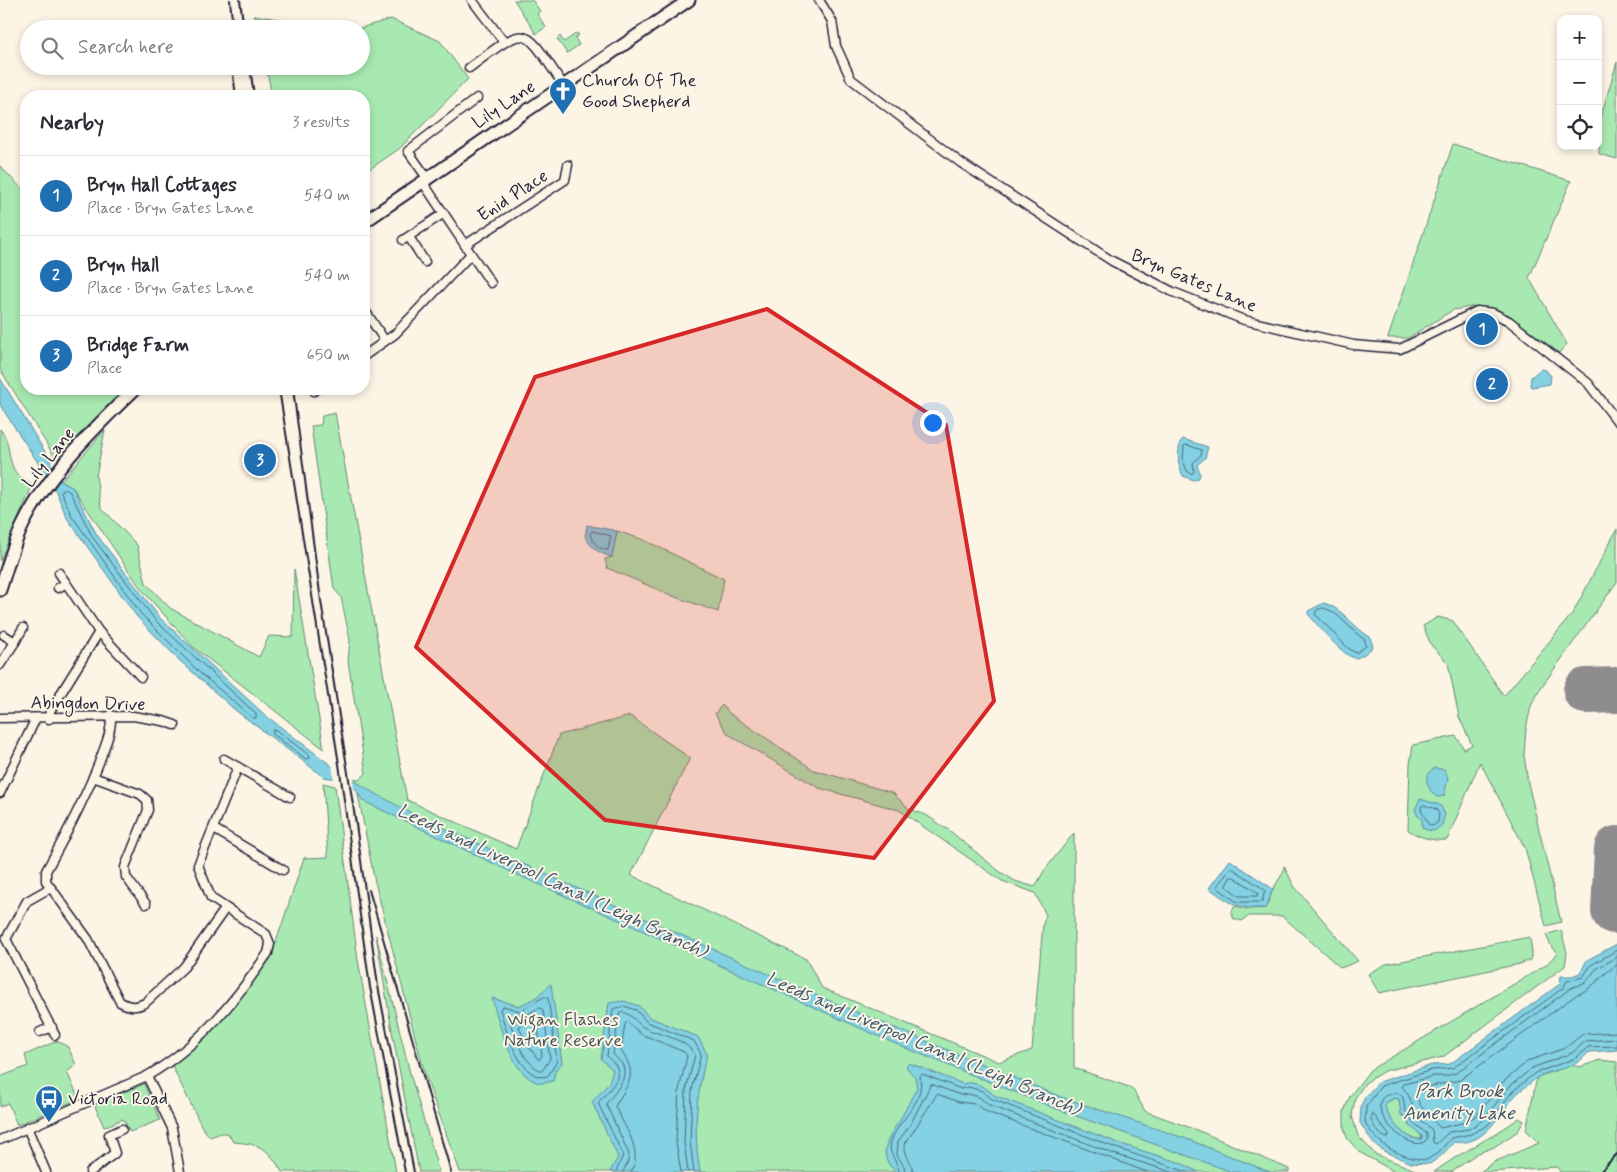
<!DOCTYPE html>
<meta charset="utf-8">
<style>
:root{--surface:#fff;--page:#f7f7f7;--text:#2b2b33;--muted:#7c7c81;--line:#e1e1e2;--accent:#1f6fb2}
body{margin:0;font-family:Mynerve,sans-serif;background:var(--page);color:var(--text)}
.controls{position:absolute;right:15px;top:15px;display:grid;overflow:hidden;border-radius:10px;box-shadow:0 2px 8px #0003}
.controls button{width:45px;height:45px;display:grid;place-items:center;padding:0;border:0;border-bottom:1px solid var(--line);background:var(--surface);color:var(--text);font:25px sans-serif}
.you{position:absolute;left:932px;top:422px;width:18px;height:18px;margin:-12px;border:4px solid #fff;border-radius:50%;background:#1a73e8;box-shadow:0 0 0 8px #1a73e833}
.badge{display:grid;place-items:center;width:32px;height:32px;border-radius:50%;background:var(--accent);color:#fff;font-size:16px;font-weight:700}
.pin{position:absolute;translate:-50% -50%;border:2px solid #fff;box-shadow:0 1px 5px #0006}
.list{margin:0;padding:0;list-style:none}
h2{display:flex;justify-content:space-between;align-items:center;height:65px;margin:0;padding:0 20px;font-size:21px}
h2 small{font-size:16px;font-weight:400;color:var(--muted)}
.list li{display:grid;grid-template-columns:32px 1fr auto;gap:15px;align-items:center;box-sizing:border-box;height:80px;padding:0 20px;border-top:1px solid var(--line)}
.list b{display:block;font-size:19px;white-space:nowrap}
.list p{margin:0;font-size:16px;white-space:nowrap;color:var(--muted)}
.list em{font-size:16px;font-style:normal;color:var(--muted)}
.icon{flex:none;width:28px;height:28px;fill:none;stroke:currentColor;stroke-width:2;stroke-linecap:round;stroke-linejoin:round}
.map{position:relative;flex:none;width:1617px;height:1172px;overflow:hidden}
.search{position:absolute;background:var(--surface);box-shadow:0 2px 8px #0003;left:20px;top:20px;width:350px;height:55px;display:flex;align-items:center;gap:12px;box-sizing:border-box;padding:0 18px;border-radius:28px;color:var(--muted);font-size:19px}
.panel{position:absolute;background:var(--surface);box-shadow:0 2px 8px #0003;left:20px;top:90px;width:350px;height:305px;border-radius:20px}
.map>svg:first-child{display:block}
.green{fill:#a8e9b1;stroke:#658676}
.water{fill:#83d1e2;stroke:#5c8b9f;fill-rule:evenodd}
.pier{fill:#fcf5e5}
.lines{fill:none;stroke-linecap:round;stroke-linejoin:round}
.shore{stroke:#49687e;stroke-width:1}
.runway{stroke:#8f8c90;stroke-width:46}
.minor-casing{stroke:#22223b;stroke-width:11}
.primary-casing{stroke:#22223b;stroke-width:15}
.minor{stroke:#fcf5e5;stroke-width:8}
.primary{stroke:#fcf5e5;stroke-width:11}
.rail{stroke:#22223b;stroke-width:2}
.marked{fill:#d62828;fill-opacity:0.2;stroke:#d62828;stroke-width:4;stroke-linejoin:round}
.labels{text-anchor:middle;dominant-baseline:central;stroke-width:4;stroke-linejoin:round;paint-order:stroke}
.poi-label{font-size:18px;fill:#22223b;stroke:#fcf5e5;text-anchor:start}
.street-label{font-size:18px;fill:#22223b;stroke:#fcf5e5}
.park-label{font-size:18px;fill:#445458;stroke:#fcf5e5}
.water-label{font-size:19px;font-style:italic;fill:#3f576d;stroke:#fcf5e5}
</style>
<div class="map">
<svg width="1617" height="1172" viewBox="0 0 1617 1172">
<rect width="100%" height="100%" fill="#fcf5e5"/>
<filter id="ink" filterUnits="userSpaceOnUse"><feTurbulence type="fractalNoise" baseFrequency=".02" numOctaves="2"/><feDisplacementMap in="SourceGraphic" scale="10" xChannelSelector="R" yChannelSelector="G"/><feConvolveMatrix kernelMatrix="1 2 1 2 8 2 1 2 1" color-interpolation-filters="sRGB"/></filter>
<g filter="url(#ink)">
<g class="green">
<path d="M514,0H532L540,11L537,14L546,27L536,34Z"/>
<path d="M254,15L337,29H257Z"/>
<path d="M391,19L440,41L468,79L399,149L364,173V96H272L266,66H361V29H357Z"/>
<path d="M577,33L579,35L575,38L579,45L567,53L557,39L560,36L564,42Z"/>
<path d="M1617,62V159L1599,154L1600,119Z"/>
<path d="M1453,144L1571,181L1529,278L1567,344L1559,353L1507,314L1477,306L1453,310L1408,338H1388Z"/>
<path d="M0,166L26,193V389H128L56,459L0,369Z"/>
<path d="M335,413L407,800L516,849L559,735L630,716L690,758L631,875L806,959L822,988L999,1062L1032,1050L1043,924L1046,915L1035,893L1002,881L899,810L819,788L728,734L715,714L722,705L730,714L814,770L893,793L909,809L926,815L950,831L999,871L1015,881L1035,887L1044,871L1074,833V1068L1132,1088L1145,1111L1199,1131L1289,1169V1172H460L425,1075L374,878L355,778L359,780L366,773L348,661L350,640L341,597L334,589L311,426L321,425L322,416Z"/>
<path d="M0,429C11,441 7,460 16,473C20,478 28,481 33,484L0,561Z"/>
<path d="M105,430L96,476L101,507L137,545L146,583L170,608L259,657L269,636L293,637L294,569L324,749L193,647L141,589L73,488L61,481Z"/>
<path d="M1617,529V582L1542,686L1531,706L1526,729L1524,755L1528,783L1561,922L1546,926L1525,848L1480,762L1447,840C1432,841 1421,838 1408,830L1410,764L1413,745L1456,736L1464,749L1472,745L1459,717L1448,663L1431,645L1423,626L1438,617L1453,621L1504,696L1573,613Z"/>
<path d="M617,531L644,540L724,579L718,612L673,596L607,568L605,559L612,557Z"/>
<path d="M323,783L335,786L358,960L396,1172H282C268,1148 261,1144 233,1142L228,1133H221L210,1137L202,1127L172,1066L225,1016L270,960L304,858L328,857Z"/>
<path d="M1284,866L1294,886L1358,961L1341,968L1282,916H1249L1242,921L1234,919L1231,913L1235,906L1248,909L1266,908L1273,889L1283,873Z"/>
<path d="M1561,930L1567,953L1565,966L1443,1057L1384,1071L1365,1083L1355,1098L1352,1116L1358,1136L1375,1154L1420,1172H1395L1359,1152L1347,1138L1344,1128V1111L1350,1096L1370,1070L1546,965L1557,953L1552,948L1546,935Z"/>
<path d="M376,935L411,1077L439,1172H419L393,1037Z"/>
<path d="M1530,937L1532,953L1530,960L1520,964L1379,993L1368,974L1386,964Z"/>
<path d="M57,1041L68,1047L76,1065L67,1072L79,1099L17,1125L8,1103L0,1107V1077L28,1066L25,1055Z"/>
<path d="M1600,1060L1617,1062V1172H1560L1557,1167C1531,1168 1507,1172 1480,1172L1494,1162L1539,1143L1526,1130L1537,1077L1571,1065L1580,1067Z"/>
<path d="M144,1084L160,1120L130,1132L123,1119L104,1127L94,1104Z"/>
<path d="M1395,1098L1399,1099L1402,1116H1405C1409,1124 1421,1131 1422,1139C1405,1141 1389,1120 1384,1106L1387,1102Z"/>
<path d="M1519,1118L1524,1121L1518,1131L1494,1147L1476,1154L1452,1172H1434C1461,1152 1492,1138 1519,1118Z"/>
</g>
<g class="water">
<path d="M1541,369L1546,370L1551,376L1550,384L1532,387L1530,386L1531,377Z"/>
<path d="M0,378L50,460L52,469L61,481L73,488L97,535L160,618L265,715L332,766L369,790L413,814L512,859L813,994L1061,1097L1187,1139L1270,1172H1232L1057,1109L898,1045L507,870L363,801L355,788L337,779L324,777L235,710L180,661L137,617L67,518L54,487L0,405Z"/>
<path d="M1183,439L1208,447L1205,458L1197,465L1200,473L1199,478L1194,480L1183,476C1177,464 1178,454 1180,442Z"/>
<path d="M587,525L617,531L612,557C598,553 593,549 585,537Z"/>
<path d="M1324,603C1342,608 1353,627 1370,637L1373,647C1368,651 1362,657 1356,658C1345,659 1316,623 1308,614V611Z"/>
<path d="M1435,768L1445,770L1448,778L1444,796L1437,797C1427,789 1421,775 1435,768Z"/>
<path d="M1420,799L1440,805L1445,814L1442,825L1434,831L1427,830L1422,827V819L1418,816L1415,810Z"/>
<path d="M1230,860L1273,889L1266,908C1238,909 1231,904 1209,888Z"/>
<path d="M1617,944V1050L1589,1052C1586,1055 1582,1060 1578,1062C1566,1070 1550,1070 1538,1077C1532,1081 1526,1087 1520,1091C1500,1109 1488,1147 1454,1142L1442,1155L1430,1164L1411,1163L1385,1152L1373,1143L1360,1123L1361,1106L1365,1097L1379,1082L1432,1065L1450,1064L1560,984L1561,976H1572L1580,973L1587,960ZM1394,1098L1399,1099L1401,1115L1405,1116L1409,1125L1422,1136V1139C1405,1141 1389,1120 1385,1106L1387,1102Z"/>
<path d="M551,984L562,1063L555,1071L553,1081C549,1082 544,1083 541,1083C512,1080 498,1020 492,998L519,1006L535,998Z"/>
<path d="M624,1001L639,1006L649,1017L698,1037L707,1054C696,1096 693,1130 700,1172H610L618,1157L592,1102L609,1083L613,1070L601,1059L609,1003Z"/>
<path d="M909,1063L963,1084C974,1080 985,1087 994,1095L1118,1143L1181,1163L1198,1172H897C875,1157 889,1136 900,1120C906,1109 911,1098 917,1088L915,1077L906,1067Z"/>
</g>
<path class="pier" d="M332,763L352,776L355,793L334,782Z"/>
<g class="lines">
<g class="shore">
<path d="M1187,445L1202,450L1201,455L1193,463L1194,471L1192,474L1187,471L1183,460L1184,446Z"/>
<path d="M65,489L70,492L93,538L156,621L256,714V718H253L200,673L141,614L72,516L61,492Z"/>
<path d="M593,531L611,536L608,550C599,550 594,543 590,535Z"/>
<path d="M1324,608C1339,612 1351,631 1365,640L1366,646L1356,653L1348,648L1315,614L1317,610Z"/>
<path d="M273,730H276L309,755L310,758L306,759L273,734Z"/>
<path d="M1424,805L1436,809L1439,814L1438,822L1433,826L1428,824C1426,817 1421,813 1421,807Z"/>
<path d="M1232,868L1265,890L1262,902H1237L1218,888V885Z"/>
<path d="M1231,877H1234L1257,892L1258,896H1239L1226,886Z"/>
<path d="M1617,950L1591,965L1583,977L1567,981L1563,988L1453,1068L1432,1070L1381,1086L1366,1107L1365,1122C1376,1145 1402,1159 1427,1160L1439,1152L1451,1138L1471,1134L1488,1125L1512,1092L1535,1073L1576,1058L1588,1047L1617,1046"/>
<path d="M1617,957L1596,969L1586,982L1571,988L1456,1073L1446,1076H1434L1404,1084L1402,1087C1412,1096 1411,1108 1419,1119C1423,1123 1428,1125 1432,1130L1433,1142L1436,1144L1449,1132L1469,1129L1483,1120L1508,1088L1532,1068L1572,1053L1586,1041L1617,1039"/>
<path d="M1617,965C1601,974 1594,989 1576,995L1460,1080L1417,1089C1415,1106 1430,1116 1440,1128L1466,1122L1477,1115L1502,1083L1528,1061L1565,1048L1583,1034L1617,1032"/>
<path d="M544,997L548,998L557,1061L548,1076C521,1084 505,1028 500,1009L503,1006L520,1011Z"/>
<path d="M540,1008L543,1010L550,1059L542,1071C524,1065 514,1036 509,1018L511,1016L521,1017Z"/>
<path d="M534,1019L537,1021L542,1056L539,1060L527,1045L519,1027Z"/>
<path d="M1397,1093L1403,1097L1405,1110L1413,1122L1427,1134V1139C1412,1161 1350,1095 1397,1093Z"/>
<path d="M1373,1114L1389,1135L1388,1138C1380,1137 1374,1127 1371,1120Z"/>
<path d="M616,1172L623,1155L598,1103C604,1094 622,1081 617,1068C616,1064 609,1059 607,1056L613,1009L624,1006L636,1010L647,1022L694,1041L701,1054L692,1090L690,1142L694,1172"/>
<path d="M623,1172L628,1161L629,1154L606,1104C613,1094 628,1081 623,1066C621,1061 616,1058 613,1054L619,1014L623,1012C633,1015 636,1023 645,1028C661,1036 686,1038 695,1055L686,1090L684,1142L688,1172"/>
<path d="M631,1172C644,1150 624,1127 615,1106C628,1084 639,1075 621,1051L625,1024L627,1022L641,1034L684,1052L687,1056L679,1090L676,1142L681,1172"/>
<path d="M899,1172C898,1160 886,1154 892,1139C901,1116 925,1104 920,1076L922,1074L961,1089L969,1087L982,1091L992,1099L1116,1148L1187,1172"/>
<path d="M905,1172L904,1166L897,1155L898,1142L910,1125L931,1084L960,1095L969,1094L979,1097L989,1105L1114,1154L1172,1172"/>
<path d="M913,1172C912,1161 904,1156 905,1144L937,1094L959,1102L975,1104L987,1112L1147,1172"/>
</g>
<g class="runway">
<path d="M1586,691L1617,690"/>
<path d="M1614,911L1617,849"/>
</g>
<g class="minor-casing">
<g id="minor">
<path d="M472,0L504,42"/>
<path d="M819,0L832,21L836,46L851,79L961,163L1112,261L1173,292L1244,320L1354,345L1400,349L1477,311L1493,313L1509,321L1588,383L1617,421"/>
<path d="M469,68C530,23 522,24 564,86"/>
<path d="M427,178L408,151L477,98"/>
<path d="M409,237L425,262"/>
<path d="M403,240L443,214"/>
<path d="M465,245L565,180L568,165"/>
<path d="M471,254L491,283"/>
<path d="M364,309L385,341"/>
<path d="M364,356L395,334L471,254L422,181"/>
<path d="M314,391L317,389"/>
<path d="M66,583L99,632L141,677"/>
<path d="M58,588L66,583L59,573"/>
<path d="M4,635L15,642L23,628"/>
<path d="M0,665L15,642"/>
<path d="M111,715C112,732 105,745 100,760C85,799 66,835 46,871V881L88,939L120,1002C130,1007 135,1008 145,1003L184,967L225,909"/>
<path d="M0,718L133,716L163,721L175,725"/>
<path d="M49,719L50,711L99,632"/>
<path d="M224,759L290,797"/>
<path d="M93,777L140,794L147,800L148,810L125,867L126,877L146,904"/>
<path d="M0,793L36,718"/>
<path d="M214,829L283,870"/>
<path d="M50,888L27,901L6,939L55,1035"/>
<path d="M40,1032L52,1027"/>
<path d="M147,1076L172,1128L180,1172"/>
<path d="M27,1127L46,1172"/>
<path d="M0,1140L147,1076C198,1047 236,1000 268,953L270,944L266,934L211,898L198,865L238,767"/>
<path d="M90,1172L115,1153L109,1135L122,1129"/>
</g>
</g>
<g class="primary-casing">
<g id="primary">
<path d="M364,222L689,0"/>
<path d="M0,590C7,568 13,545 23,525C47,475 95,427 135,389"/>
</g>
</g>
<use href="#minor" class="minor"/>
<use href="#primary" class="primary"/>
<g class="rail">
<path d="M230,0L233,29"/>
<path d="M240,0L244,29"/>
<path d="M232,66L236,96"/>
<path d="M250,66L254,96"/>
<path d="M279,389L339,764L370,987L405,1172"/>
<path d="M293,389L321,601L356,824L378,986L414,1172"/>
<path d="M369,890L451,1172"/>
<path d="M1600,1172L1617,1154"/>
</g>
</g>
</g>
<path class="marked" d="M767,309L946,425L994,701L874,858L605,820L416,647L535,377Z"/>
<defs>
<g id="church-pin" transform="scale(1.4375)"><path d="M0 17L-7.5 6A9.5 9.5 0 1 1 7.5 6Z" fill="#1f6fb2" stroke="#fcf5e5"/><path d="M-1.2-6h2.4v3.5h3.3v2.4h-3.3V6h-2.4V-.1h-3.3v-2.4h3.3Z" fill="#fff"/></g>
<g id="bus-pin" transform="scale(1.4375)"><path d="M0 17L-7.5 6A9.5 9.5 0 1 1 7.5 6Z" fill="#1f6fb2" stroke="#fcf5e5"/><path d="M-5-6H5V4H4V6H2V4H-2V6H-4V4H-5ZM-3.5-4V0h7V-4ZM-3.5 1.2v1.5H-2V1.2ZM2 1.2v1.5H3.5V1.2Z" fill="#fff"/></g>
</defs>
<g fill-rule="evenodd">
<use href="#church-pin" x="563" y="91"/>
<use href="#bus-pin" x="49" y="1099"/>
</g>
<g class="labels">
<g class="poi-label">
<text x="582" y="81">Church Of The<tspan x="582" dy="21">Good Shepherd</tspan></text>
<text x="68" y="1099">Victoria Road</text>
</g>
<g class="street-label">
<text transform="translate(504 105) rotate(-34)">Lily Lane</text>
<text transform="translate(513 196) rotate(-33)">Enid Place</text>
<text transform="translate(1194 281) rotate(23)">Bryn Gates Lane</text>
<text transform="translate(49 458) rotate(-51)">Lily Lane</text>
<text transform="translate(88 704) rotate(1)">Abingdon Drive</text>
</g>
<g class="park-label">
<text x="563" y="1020">Wigan Flashes<tspan x="563" dy="21">Nature Reserve</tspan></text>
</g>
<g class="water-label">
<text transform="translate(552 881) rotate(25)">Leeds and Liverpool Canal (Leigh Branch)</text>
<text transform="translate(923 1044) rotate(23)">Leeds and Liverpool Canal (Leigh Branch)</text>
<text x="1459" y="1091">Park Brook<tspan x="1459" dy="22">Amenity Lake</tspan></text>
</g>
</g>
</svg>
<div class="controls">
<button>+</button>
<button>−</button>
<button><svg class="icon" aria-label="locate" viewBox="0 0 24 24"><circle cx="12" cy="12" r="6"/><path d="M12 2v4M12 18v4M2 12h4M18 12h4"/></svg></button>
</div>
<div class="you"></div>
<div class="pin badge" style="left:1482px;top:329px">1</div>
<div class="pin badge" style="left:1492px;top:384px">2</div>
<div class="pin badge" style="left:260px;top:460px">3</div>
<div class="search"><svg class="icon" aria-label="search" viewBox="0 0 24 24"><circle cx="10" cy="10" r="6"/><path d="M15 15l6 6"/></svg>Search here</div>
<section class="panel">
<h2>Nearby<small>3 results</small></h2>
<ul class="list">
<li><span class="badge">1</span><div><b>Bryn Hall Cottages</b><p>Place · Bryn Gates Lane</p></div><em>540 m</em></li>
<li><span class="badge">2</span><div><b>Bryn Hall</b><p>Place · Bryn Gates Lane</p></div><em>540 m</em></li>
<li><span class="badge">3</span><div><b>Bridge Farm</b><p>Place</p></div><em>650 m</em></li>
</ul>
</section>
</div>
